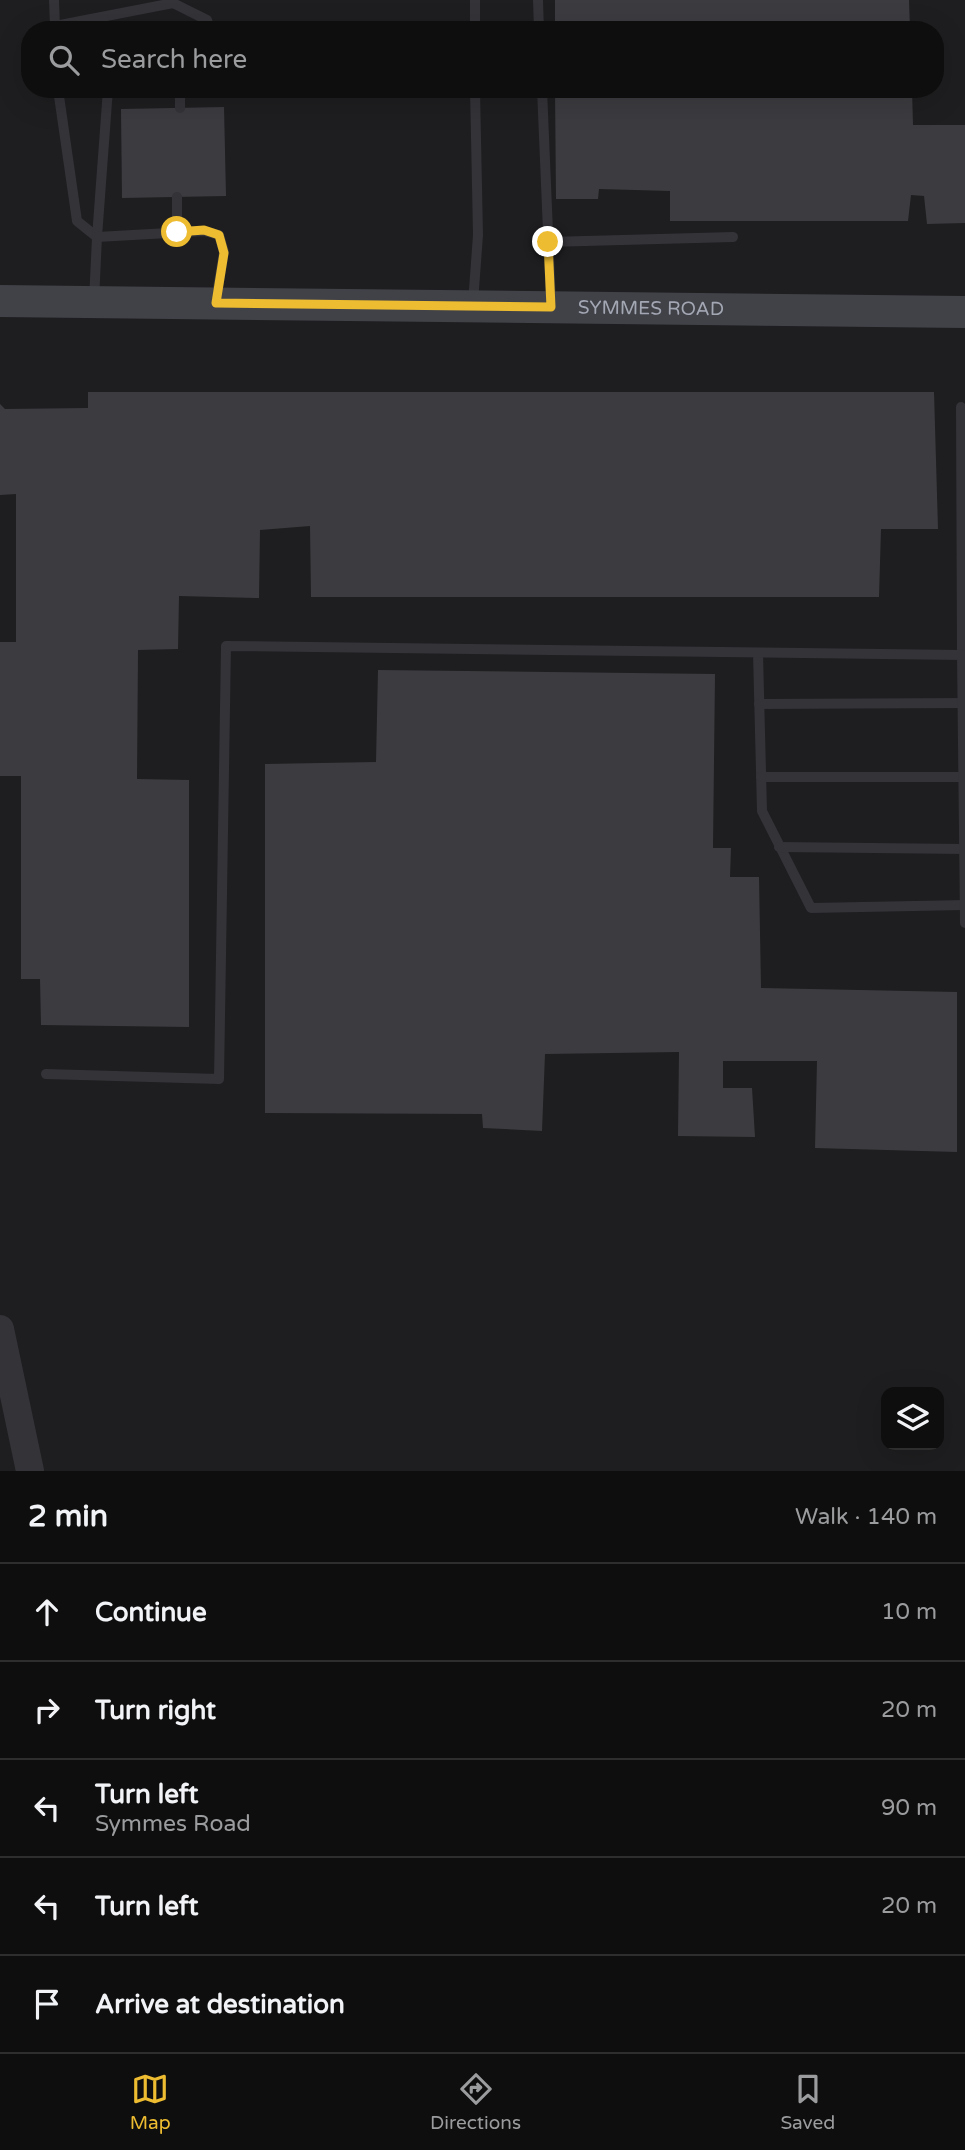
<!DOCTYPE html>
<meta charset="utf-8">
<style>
:root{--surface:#0e0e0e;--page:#171717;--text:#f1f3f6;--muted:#9b9c9e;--line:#2e2e2e;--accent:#edbc30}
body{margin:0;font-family:"Varela Round",sans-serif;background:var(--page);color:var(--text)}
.controls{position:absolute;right:21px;bottom:21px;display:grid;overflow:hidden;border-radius:14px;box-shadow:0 7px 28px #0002}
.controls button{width:63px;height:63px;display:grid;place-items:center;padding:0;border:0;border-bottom:2px solid var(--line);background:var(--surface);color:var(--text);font:35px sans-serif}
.stop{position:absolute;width:21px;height:21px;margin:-16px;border:5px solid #edbc30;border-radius:50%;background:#fff}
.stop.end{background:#edbc30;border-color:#fff;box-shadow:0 2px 7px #0008}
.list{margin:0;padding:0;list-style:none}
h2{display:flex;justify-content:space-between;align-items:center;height:91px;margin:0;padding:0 28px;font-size:30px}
h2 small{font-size:23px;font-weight:400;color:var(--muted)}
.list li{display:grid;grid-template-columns:46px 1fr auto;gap:21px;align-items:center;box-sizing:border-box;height:98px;padding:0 28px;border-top:2px solid var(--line)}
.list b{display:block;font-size:26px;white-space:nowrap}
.list p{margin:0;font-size:23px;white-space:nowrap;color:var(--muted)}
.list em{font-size:23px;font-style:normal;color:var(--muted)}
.icon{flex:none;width:38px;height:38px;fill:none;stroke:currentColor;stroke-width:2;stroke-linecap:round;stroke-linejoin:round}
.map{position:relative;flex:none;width:965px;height:1471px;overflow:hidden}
.search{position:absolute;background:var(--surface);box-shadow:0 7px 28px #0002;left:21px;right:21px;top:21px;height:77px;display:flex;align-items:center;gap:18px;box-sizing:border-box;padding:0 24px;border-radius:28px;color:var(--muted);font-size:26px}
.sheet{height:581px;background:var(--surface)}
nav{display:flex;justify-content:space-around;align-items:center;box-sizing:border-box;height:98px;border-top:2px solid var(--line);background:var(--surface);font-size:19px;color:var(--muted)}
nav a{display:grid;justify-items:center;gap:4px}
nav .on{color:var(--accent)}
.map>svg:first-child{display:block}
.built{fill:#1e1e20;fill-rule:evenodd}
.building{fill:#3c3c40}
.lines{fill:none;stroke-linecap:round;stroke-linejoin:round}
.service{stroke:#333338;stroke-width:10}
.tertiary{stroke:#333338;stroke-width:28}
.secondary{stroke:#414248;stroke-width:32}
.route{stroke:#edbc30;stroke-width:9}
.labels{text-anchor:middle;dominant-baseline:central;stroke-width:6;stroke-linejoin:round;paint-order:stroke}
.street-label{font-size:19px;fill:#a3a7b3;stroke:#0d0d0e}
</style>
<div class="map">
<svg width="965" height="1471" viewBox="0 0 965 1471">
<rect width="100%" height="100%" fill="#121213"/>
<path class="built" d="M0,0H965V1471H0ZM30,30H935V89H30ZM886,1392H939V1445H886Z"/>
<g class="building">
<path d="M555,0H909L910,30H555Z"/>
<path d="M555,89H912L913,125H965V223L927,224L924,196L911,195L908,221H670V191L599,189L598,199H556Z"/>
<path d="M224,107L226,196L122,198L121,109Z"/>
<path d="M88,392H934L938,529H881L879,597H311L310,526L260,530L259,598L179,596L178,649L138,650L137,779L189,780V1027L41,1025L40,979H21V776H0V642H16V494L0,495V404L5,409L88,408Z"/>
<path d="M378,670L715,674L713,848H731L730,877H759L761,988L957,992V1152L815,1148L817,1061H723V1088H752L755,1137L678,1136L679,1052L545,1054L542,1131L483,1128L482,1114L265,1113V764L376,762Z"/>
</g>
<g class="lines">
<g class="service">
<path d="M54,0L55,26"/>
<path d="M475,0V30"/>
<path d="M538,0L539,30"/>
<path d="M55,30V26L173,3L207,20L210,30"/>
<path d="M58,89L77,221L97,237"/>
<path d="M542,89L551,303"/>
<path d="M180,108V89"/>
<path d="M177,232V197"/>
<path d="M97,237L108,89"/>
<path d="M548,242L733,237"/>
<path d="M94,301L97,237L204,231L219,235L224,252L216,300"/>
<path d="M473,303L478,235L475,89"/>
<path d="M961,407L962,655H965"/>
<path d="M758,653L762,811L811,908L965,905"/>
<path d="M759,704L965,703"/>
<path d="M761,777H965"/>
<path d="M779,847L965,849"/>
<path d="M46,1074L219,1079L226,646L962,655L965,923"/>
</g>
<path class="tertiary" d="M0,1329L30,1471"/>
<path class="secondary" id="s1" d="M0,301L965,312"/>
</g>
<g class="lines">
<path class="route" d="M177,232L204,230L219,235L224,253L216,303L551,307L548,242"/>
</g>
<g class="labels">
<g class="street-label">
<text stroke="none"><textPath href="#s1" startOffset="651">SYMMES ROAD</textPath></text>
</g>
</g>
</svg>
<div class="controls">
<button><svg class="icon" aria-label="layers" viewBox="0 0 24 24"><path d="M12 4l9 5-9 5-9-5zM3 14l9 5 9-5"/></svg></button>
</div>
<div class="stop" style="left:177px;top:232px"></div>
<div class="stop end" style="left:548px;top:242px"></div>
<div class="search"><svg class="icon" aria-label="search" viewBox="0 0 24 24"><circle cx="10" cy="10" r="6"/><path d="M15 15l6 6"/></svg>Search here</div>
</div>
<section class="sheet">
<h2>2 min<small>Walk · 140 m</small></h2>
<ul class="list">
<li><svg class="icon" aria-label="ahead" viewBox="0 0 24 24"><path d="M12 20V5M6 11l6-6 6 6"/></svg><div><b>Continue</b></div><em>10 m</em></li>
<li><svg class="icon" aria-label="right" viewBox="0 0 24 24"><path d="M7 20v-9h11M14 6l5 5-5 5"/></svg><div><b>Turn right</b></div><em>20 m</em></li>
<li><svg class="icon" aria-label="left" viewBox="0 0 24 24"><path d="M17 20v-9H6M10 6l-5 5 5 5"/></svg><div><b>Turn left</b><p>Symmes Road</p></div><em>90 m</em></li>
<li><svg class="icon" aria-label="left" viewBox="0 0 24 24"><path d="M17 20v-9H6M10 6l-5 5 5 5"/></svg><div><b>Turn left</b></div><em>20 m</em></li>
<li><svg class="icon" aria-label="arrive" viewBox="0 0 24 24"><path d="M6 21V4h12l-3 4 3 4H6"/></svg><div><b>Arrive at destination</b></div></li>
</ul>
</section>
<nav>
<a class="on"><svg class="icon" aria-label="map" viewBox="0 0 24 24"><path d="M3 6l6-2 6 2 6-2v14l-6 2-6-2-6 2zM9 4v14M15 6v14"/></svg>Map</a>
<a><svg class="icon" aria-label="directions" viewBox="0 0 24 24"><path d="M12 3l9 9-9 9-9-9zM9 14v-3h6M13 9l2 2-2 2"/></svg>Directions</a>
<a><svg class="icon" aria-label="saved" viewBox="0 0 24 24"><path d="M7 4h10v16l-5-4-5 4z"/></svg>Saved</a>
</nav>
